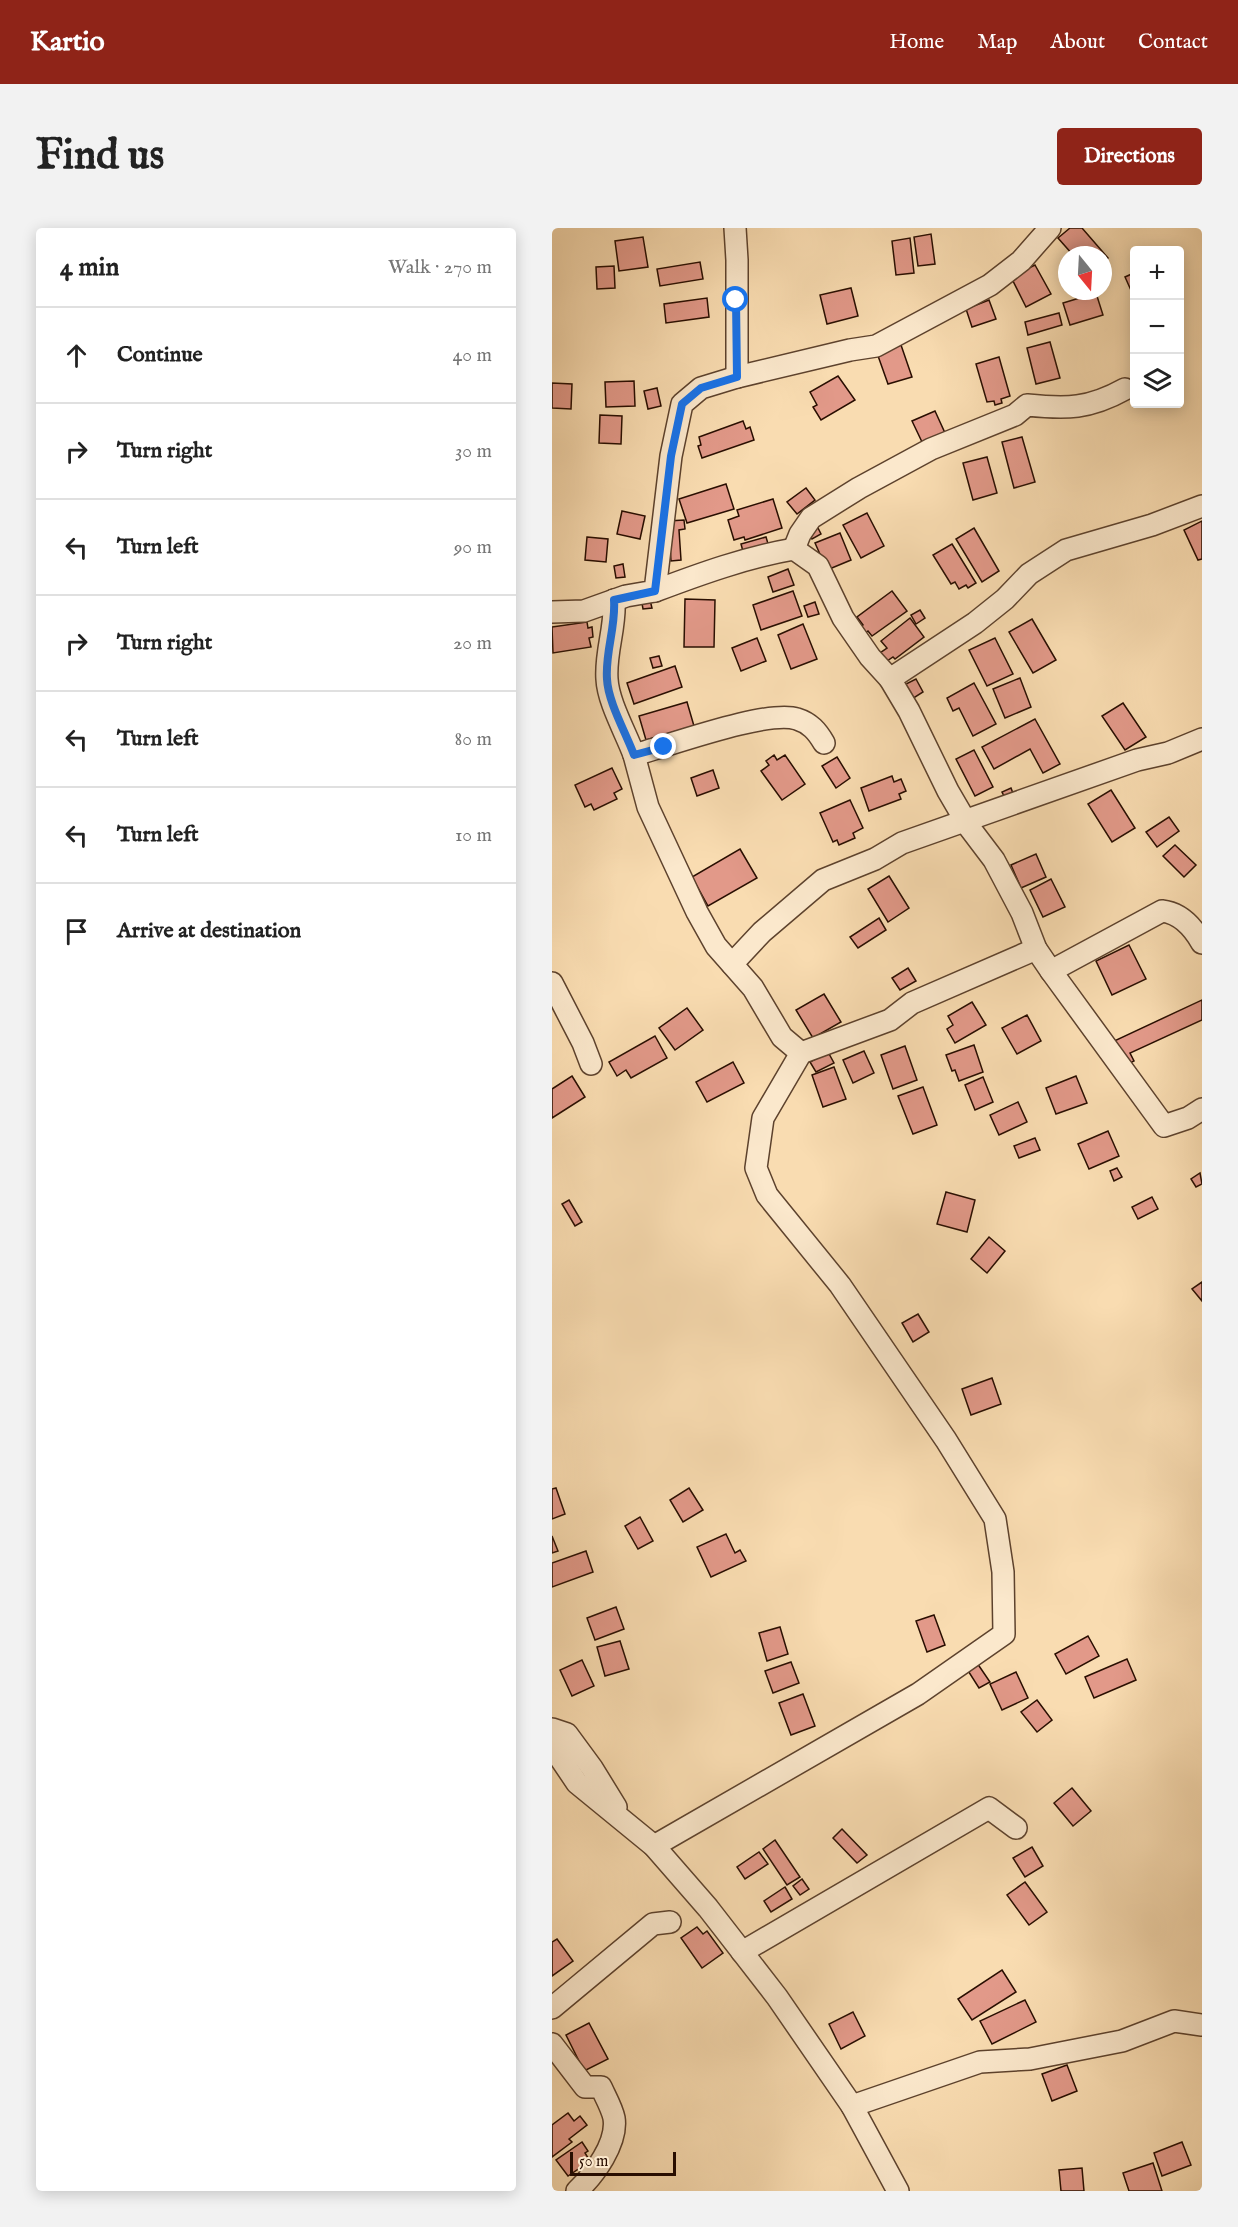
<!DOCTYPE html>
<meta charset="utf-8">
<style>
:root{--surface:#fff;--page:#f2f2f2;--text:#222;--muted:#767676;--line:#e0e0e0;--accent:#8f2418}
body{margin:0;font-family:"IM FELL English",serif;background:var(--page);color:var(--text)}
.controls{position:absolute;right:18px;top:18px;display:grid;overflow:hidden;border-radius:6px;box-shadow:0 3px 15px #0003}
.controls button{width:54px;height:54px;display:grid;place-items:center;padding:0;border:0;border-bottom:2px solid var(--line);background:var(--surface);color:var(--text);font:30px sans-serif}
.compass{position:absolute;left:506px;top:18px;width:54px;height:54px;border-radius:50%;background:var(--surface);box-shadow:0 3px 15px #0003;rotate:162deg}
.scale{position:absolute;left:18px;bottom:15px;width:106px;box-sizing:border-box;padding-left:6px;border:3px solid #290e01;border-top:0;font-size:16px;line-height:21px;white-space:nowrap;color:#290e01;-webkit-text-stroke:4px #fbe8cc;paint-order:stroke}
.stop{position:absolute;width:18px;height:18px;margin:-14px;border:4px solid #1a73e8;border-radius:50%;background:#fff}
.stop.end{background:#1a73e8;border-color:#fff;box-shadow:0 2px 6px #0008}
.list{margin:0;padding:0;list-style:none}
h2{display:flex;justify-content:space-between;align-items:center;height:78px;margin:0;padding:0 24px;font-size:26px}
h2 small{font-size:20px;font-weight:400;color:var(--muted)}
.list li{display:grid;grid-template-columns:39px 1fr auto;gap:18px;align-items:center;box-sizing:border-box;height:96px;padding:0 24px;border-top:2px solid var(--line)}
.list b{display:block;font-size:22px;white-space:nowrap}
.list em{font-size:20px;font-style:normal;color:var(--muted)}
.icon{flex:none;width:33px;height:33px;fill:none;stroke:currentColor;stroke-width:2;stroke-linecap:round;stroke-linejoin:round}
.map{position:relative;flex:none;width:650px;height:1963px;overflow:hidden;border-radius:6px}
header{display:flex;align-items:center;gap:36px;box-sizing:border-box;height:84px;padding:0 30px;background:var(--accent);color:#fff}
header strong{font-size:28px}
nav{display:flex;gap:33px;margin-inline-start:auto;font-size:21px}
.intro{display:flex;align-items:center;justify-content:space-between;box-sizing:border-box;height:144px;padding:0 36px}
h1{margin:0;font-size:42px}
.button{padding:15px 27px;border-radius:6px;background:var(--accent);color:#fff;font-size:21px;font-weight:700}
main{display:flex;gap:36px;padding:0 36px}
aside{flex:1;background:var(--surface);border-radius:6px;box-shadow:0 3px 15px #0003}
.map>svg:first-child{display:block}
.building{fill:#e29989;stroke:#290e01;stroke-width:1.5}
.lines{fill:none;stroke-linecap:round;stroke-linejoin:round}
.minor-casing{stroke:#5d422d;stroke-width:24}
.minor{stroke:#fbe8cc;stroke-width:21}
.route{stroke:#1a73e8;stroke-width:8}
</style>
<header>
<strong>Kartio</strong>
<nav><a>Home</a><a>Map</a><a>About</a><a>Contact</a></nav>
</header>
<div class="intro"><h1>Find us</h1><a class="button">Directions</a></div>
<main>
<aside>
<h2>4 min<small>Walk · 270 m</small></h2>
<ul class="list">
<li><svg class="icon" aria-label="ahead" viewBox="0 0 24 24"><path d="M12 20V5M6 11l6-6 6 6"/></svg><div><b>Continue</b></div><em>40 m</em></li>
<li><svg class="icon" aria-label="right" viewBox="0 0 24 24"><path d="M7 20v-9h11M14 6l5 5-5 5"/></svg><div><b>Turn right</b></div><em>30 m</em></li>
<li><svg class="icon" aria-label="left" viewBox="0 0 24 24"><path d="M17 20v-9H6M10 6l-5 5 5 5"/></svg><div><b>Turn left</b></div><em>90 m</em></li>
<li><svg class="icon" aria-label="right" viewBox="0 0 24 24"><path d="M7 20v-9h11M14 6l5 5-5 5"/></svg><div><b>Turn right</b></div><em>20 m</em></li>
<li><svg class="icon" aria-label="left" viewBox="0 0 24 24"><path d="M17 20v-9H6M10 6l-5 5 5 5"/></svg><div><b>Turn left</b></div><em>80 m</em></li>
<li><svg class="icon" aria-label="left" viewBox="0 0 24 24"><path d="M17 20v-9H6M10 6l-5 5 5 5"/></svg><div><b>Turn left</b></div><em>10 m</em></li>
<li><svg class="icon" aria-label="arrive" viewBox="0 0 24 24"><path d="M6 21V4h12l-3 4 3 4H6"/></svg><div><b>Arrive at destination</b></div></li>
</ul>
</aside>
<div class="map">
<svg width="650" height="1963" viewBox="0 0 650 1963">
<rect width="100%" height="100%" fill="#f9dcb1"/>
<filter id="stains"><feTurbulence type="fractalNoise" baseFrequency=".00333" numOctaves="4"/><feColorMatrix values="0 0 0 0 .2 0 0 0 0 .09 0 0 0 0 .02 0 0 0 .5 -.17"/></filter>
<radialGradient id="worn" r=".72"><stop offset=".6" stop-color="#630" stop-opacity="0"/><stop offset="1" stop-color="#630" stop-opacity=".3"/></radialGradient>
<g class="building">
<path d="M518,0H530L556,30L551,35V27H521L506,10Z"/>
<path d="M379,6L383,36L366,38L362,9Z"/>
<path d="M91,9L96,39L67,43L63,13Z"/>
<path d="M358,10L362,45L344,47L340,13Z"/>
<path d="M148,34L151,51L108,58L105,41Z"/>
<path d="M483,37L499,66L474,79L459,49Z"/>
<path d="M62,38L63,60L45,61L44,39Z"/>
<path d="M582,45V69L573,49Z"/>
<path d="M299,60L306,88L275,96L268,67Z"/>
<path d="M544,65L551,87L518,97L511,75Z"/>
<path d="M155,70L157,89L114,95L112,76Z"/>
<path d="M437,72L444,91L420,99L414,81Z"/>
<path d="M507,85L510,97L476,107L473,94Z"/>
<path d="M498,114L508,150L484,156L475,120Z"/>
<path d="M349,117L360,149L336,156L325,125Z"/>
<path d="M447,129L458,168L449,171L450,175L443,177L442,173L435,174L424,136Z"/>
<path d="M286,148L303,172L269,192L261,179L265,177L258,164Z"/>
<path d="M82,153L83,178L54,179L53,154Z"/>
<path d="M0,155L20,156L19,181L0,180Z"/>
<path d="M105,160L109,178L96,181L92,163Z"/>
<path d="M383,183L393,205L371,216L360,193Z"/>
<path d="M48,187L70,188L69,216L47,215Z"/>
<path d="M191,193L194,201L198,199L202,212L150,230L146,218L149,217L147,209Z"/>
<path d="M470,209L483,254L462,260L450,214Z"/>
<path d="M435,229L445,265L421,272L411,235Z"/>
<path d="M174,256L182,281L135,295L127,271Z"/>
<path d="M254,260L263,272L245,286L235,274Z"/>
<path d="M221,271L230,300L193,312L192,309L182,312L176,292L187,288L185,282Z"/>
<path d="M70,283L93,288L88,311L65,306Z"/>
<path d="M315,285L332,318L309,330L291,297Z"/>
<path d="M132,292L133,301L127,302L129,332L119,333L116,293Z"/>
<path d="M650,293V331L646,332L632,302Z"/>
<path d="M265,298L269,306L260,311L256,303Z"/>
<path d="M422,300L447,343L430,354L404,311Z"/>
<path d="M288,305L299,332L275,342L263,315Z"/>
<path d="M35,309L56,311L54,334L33,332Z"/>
<path d="M214,309L217,319L192,327L189,316Z"/>
<path d="M400,316L424,355L416,360L414,357L407,361L403,354L399,356L381,327Z"/>
<path d="M71,336L73,349L64,350L62,338Z"/>
<path d="M236,341L242,357L221,364L216,349Z"/>
<path d="M241,363L250,388L209,402L201,377Z"/>
<path d="M340,363L355,383L320,408L316,403L309,408L305,402L311,397L305,389Z"/>
<path d="M97,368L100,380L91,381L89,370Z"/>
<path d="M133,371L163,372L162,419H132Z"/>
<path d="M263,374L267,386L256,389L252,378Z"/>
<path d="M368,382L373,390L364,396L359,387Z"/>
<path d="M358,390L372,409L343,431L341,429L335,433L328,425L335,420L329,413Z"/>
<path d="M480,391L504,432L481,445L457,404Z"/>
<path d="M35,394L36,400L40,399L41,409L37,410L39,419L1,425L0,399Z"/>
<path d="M251,396L265,431L239,441L226,407Z"/>
<path d="M205,410L214,433L189,443L180,420Z"/>
<path d="M443,410L461,446L435,458L417,422Z"/>
<path d="M107,428L110,438L101,440L98,430Z"/>
<path d="M123,438L130,459L82,476L75,455Z"/>
<path d="M468,450L479,479L453,490L441,461Z"/>
<path d="M364,451L371,464L360,471L352,457Z"/>
<path d="M422,455L444,496L421,508L407,480L401,483L395,470Z"/>
<path d="M135,474L142,498L94,512L87,488Z"/>
<path d="M571,475L594,509L573,522L550,488Z"/>
<path d="M483,491L508,536L491,545L478,521L442,541L430,519Z"/>
<path d="M422,522L441,559L423,568L404,531Z"/>
<path d="M222,527L225,532L233,527L253,556L230,572L209,543L217,537L214,533Z"/>
<path d="M285,529L298,550L284,560L270,538Z"/>
<path d="M60,540L70,561L62,565L65,571L42,582L39,576L33,579L23,557Z"/>
<path d="M161,542L167,560L145,568L139,550Z"/>
<path d="M340,548L342,554L349,551L354,563L347,566L349,571L317,583L309,560Z"/>
<path d="M459,560L462,568L454,572L450,564Z"/>
<path d="M559,562L583,600L560,614L536,576Z"/>
<path d="M298,572L311,600L301,605L303,610L287,617L285,612L281,614L268,585Z"/>
<path d="M617,589L627,603L605,619L594,604Z"/>
<path d="M623,617L644,637L632,649L611,628Z"/>
<path d="M188,621L205,650L156,678L140,649Z"/>
<path d="M484,626L494,649L469,660L459,637Z"/>
<path d="M337,648L357,680L336,694L316,661Z"/>
<path d="M499,651L513,679L491,689L478,662Z"/>
<path d="M327,690L334,702L306,720L298,709Z"/>
<path d="M577,717L594,751L560,767L544,733Z"/>
<path d="M356,740L364,753L348,762L340,750Z"/>
<path d="M272,766L289,794L261,810L244,782Z"/>
<path d="M650,772V792L578,825L582,833L572,838L560,814Z"/>
<path d="M420,774L434,797L403,815L395,801L401,797L396,788Z"/>
<path d="M135,780L151,802L123,822L107,800Z"/>
<path d="M475,787L489,813L465,826L450,800Z"/>
<path d="M103,808L115,830L79,850L74,842L65,848L57,834Z"/>
<path d="M422,817L431,844L407,853L403,842L400,843L394,827Z"/>
<path d="M353,818L365,852L341,861L329,827Z"/>
<path d="M312,823L322,845L301,855L291,832Z"/>
<path d="M276,824L282,835L264,844L258,834Z"/>
<path d="M181,834L192,855L155,874L144,854Z"/>
<path d="M282,839L294,871L271,879L260,847Z"/>
<path d="M20,848L33,869L0,890V861Z"/>
<path d="M524,848L535,875L504,886L494,860Z"/>
<path d="M431,849L441,874L423,882L413,857Z"/>
<path d="M371,859L385,897L361,906L346,868Z"/>
<path d="M466,874L475,894L447,907L438,887Z"/>
<path d="M556,903L567,928L537,941L526,916Z"/>
<path d="M483,910L488,922L467,930L462,918Z"/>
<path d="M565,940L570,949L562,953L558,943Z"/>
<path d="M648,945L650,956L644,959L639,951Z"/>
<path d="M394,964L423,972L415,1004L385,996Z"/>
<path d="M600,969L606,981L586,991L580,979Z"/>
<path d="M17,972L30,994L23,998L10,976Z"/>
<path d="M437,1009L453,1023L435,1045L419,1031Z"/>
<path d="M650,1054V1073L640,1061Z"/>
<path d="M366,1086L377,1104L361,1114L350,1095Z"/>
<path d="M440,1150L449,1176L419,1187L410,1161Z"/>
<path d="M4,1260L13,1286L0,1291V1261Z"/>
<path d="M137,1260L151,1282L131,1294L118,1272Z"/>
<path d="M88,1289L101,1313L86,1321L73,1298Z"/>
<path d="M174,1306L183,1325L188,1322L194,1333L159,1349L145,1319Z"/>
<path d="M0,1308L6,1323L0,1325Z"/>
<path d="M34,1323L41,1344L0,1359V1335Z"/>
<path d="M64,1379L72,1401L43,1412L35,1390Z"/>
<path d="M382,1387L393,1417L375,1424L364,1393Z"/>
<path d="M228,1399L236,1426L215,1433L207,1405Z"/>
<path d="M536,1408L547,1428L514,1446L503,1426Z"/>
<path d="M68,1413L77,1441L53,1448L45,1419Z"/>
<path d="M575,1431L584,1452L542,1470L533,1449Z"/>
<path d="M30,1432L42,1458L20,1468L8,1442Z"/>
<path d="M423,1432L438,1454L427,1460L413,1438Z"/>
<path d="M239,1434L247,1455L221,1465L213,1443Z"/>
<path d="M464,1444L476,1470L450,1482L438,1456Z"/>
<path d="M251,1466L263,1498L239,1507L227,1475Z"/>
<path d="M485,1472L500,1492L485,1504L469,1484Z"/>
<path d="M520,1560L539,1583L521,1598L502,1575Z"/>
<path d="M290,1601L315,1627L305,1635L281,1610Z"/>
<path d="M223,1612L248,1649L235,1657L211,1621Z"/>
<path d="M480,1619L491,1638L473,1649L461,1630Z"/>
<path d="M207,1624L216,1636L193,1651L185,1639Z"/>
<path d="M250,1651L257,1661L248,1667L241,1658Z"/>
<path d="M473,1654L495,1684L477,1697L455,1667Z"/>
<path d="M233,1659L240,1671L219,1684L212,1673Z"/>
<path d="M145,1699L151,1706L155,1703L171,1725L150,1740L129,1710Z"/>
<path d="M5,1711L21,1733L0,1748V1714Z"/>
<path d="M450,1742L464,1764L420,1792L406,1771Z"/>
<path d="M473,1772L484,1794L440,1816L428,1793Z"/>
<path d="M301,1784L313,1808L289,1821L277,1796Z"/>
<path d="M37,1795L56,1831L32,1843L14,1807Z"/>
<path d="M515,1837L525,1863L500,1873L490,1846Z"/>
<path d="M16,1885L22,1893L28,1888L35,1897L17,1911L20,1914L0,1929V1897Z"/>
<path d="M30,1914L36,1923L33,1925L38,1933L16,1948L4,1932Z"/>
<path d="M630,1914L639,1937L610,1948L602,1925Z"/>
<path d="M601,1935L610,1963H577L571,1945Z"/>
<path d="M530,1940L532,1963H509L507,1942Z"/>
</g>
<g class="lines">
<g class="minor-casing">
<g id="minor">
<path d="M183,0L185,32V149"/>
<path d="M242,321L248,306L259,290L307,260L379,221L463,187L475,177C515,181 537,181 573,161"/>
<path d="M103,363C148,346 195,329 242,321L266,338L291,390L318,429L338,451L423,395L453,371L477,346L514,322L600,297L650,278"/>
<path d="M62,372C64,399 53,424 55,451C56,474 74,505 82,527C116,518 216,481 245,491C258,495 265,503 272,515"/>
<path d="M0,384L32,383L74,368L103,363L119,228L130,176L149,160L185,149L298,122L324,118L438,57L469,33L498,0"/>
<path d="M338,451L357,483L396,563L417,599L442,632L470,685L484,721L499,743L612,898L636,890L650,881"/>
<path d="M82,527L96,579L145,684L164,718L201,760L230,809L249,825"/>
<path d="M180,736L210,704L271,652L323,631L350,615L585,532L616,525L650,511"/>
<path d="M499,743L610,683C628,685 641,699 650,715"/>
<path d="M0,755L31,815L39,836"/>
<path d="M0,1501L15,1506L40,1540L64,1579"/>
<path d="M0,1518L25,1555L102,1618L156,1680L225,1769L300,1878L346,1963"/>
<path d="M102,1618L366,1466L452,1406L451,1344L443,1291L394,1212L288,1057L215,967L204,940L211,890L249,825L338,792L360,775L484,721"/>
<path d="M190,1724L437,1580L464,1600"/>
<path d="M0,1780L101,1696L118,1694"/>
<path d="M0,1816L33,1859H49C53,1868 60,1880 62,1890C66,1915 42,1947 25,1963"/>
<path d="M300,1878L428,1834L478,1831L570,1813L622,1793L650,1797"/>
</g>
</g>
<use href="#minor" class="minor"/>
</g>
<g class="lines">
<path class="route" d="M112,519L82,527C74,505 56,474 55,451C53,424 64,399 62,372L103,363L119,228L130,176L149,160L185,149L184,72"/>
</g>
<rect width="100%" height="100%" filter="url(#stains)"/>
<rect width="100%" height="100%" fill="url(#worn)"/>
</svg>
<div class="controls">
<button>+</button>
<button>−</button>
<button><svg class="icon" aria-label="layers" viewBox="0 0 24 24"><path d="M12 4l9 5-9 5-9-5zM3 14l9 5 9-5"/></svg></button>
</div>
<svg class="compass" viewBox="-18 -18 36 36"><path d="M0-13l5 13h-10z" fill="#e53935"/><path d="M0 13l5-13h-10z" fill="#767676"/></svg>
<div class="scale">50 m</div>
<div class="stop" style="left:184px;top:72px"></div>
<div class="stop end" style="left:112px;top:519px"></div>
</div>
</main>
